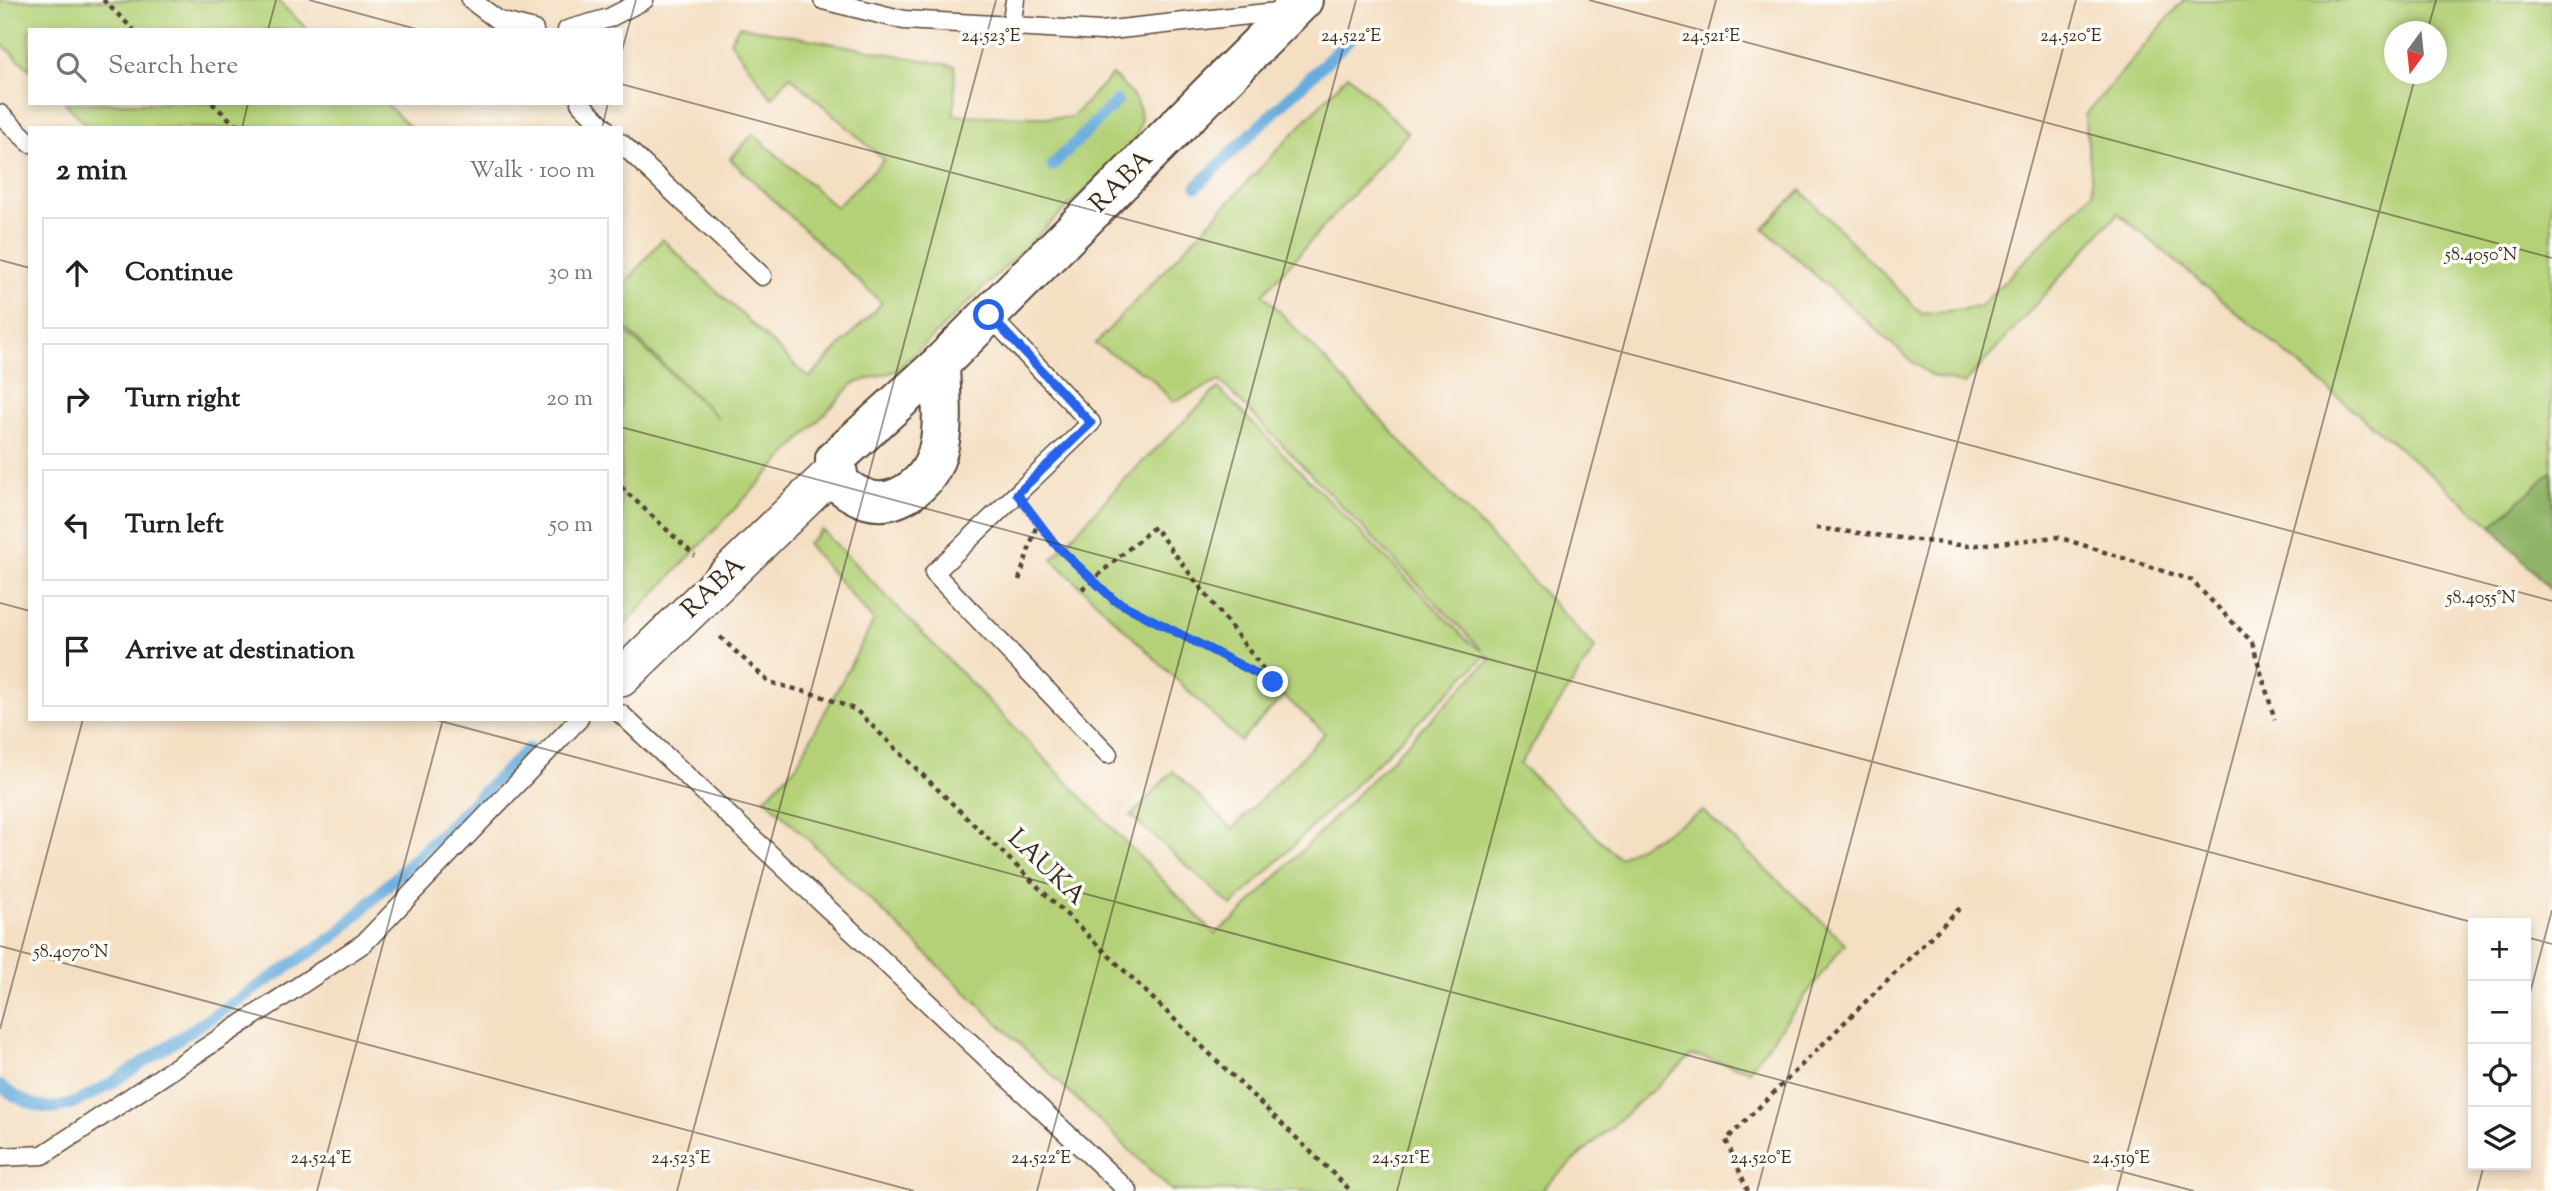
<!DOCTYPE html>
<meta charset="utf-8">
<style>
:root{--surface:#fff;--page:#f6f6f6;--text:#222;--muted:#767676;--line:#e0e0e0}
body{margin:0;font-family:"Sorts Mill Goudy",serif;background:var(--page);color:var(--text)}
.controls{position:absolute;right:21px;bottom:21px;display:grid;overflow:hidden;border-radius:0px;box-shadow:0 4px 10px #0003}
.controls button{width:63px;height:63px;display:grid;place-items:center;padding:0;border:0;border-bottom:2px solid var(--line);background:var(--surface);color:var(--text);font:35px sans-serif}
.compass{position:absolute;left:2384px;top:21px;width:63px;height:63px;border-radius:50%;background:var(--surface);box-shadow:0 4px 10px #0003;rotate:195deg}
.stop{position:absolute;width:21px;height:21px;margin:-16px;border:5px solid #2563eb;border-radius:50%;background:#fff}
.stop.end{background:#2563eb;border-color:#fff;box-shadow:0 2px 7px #0008}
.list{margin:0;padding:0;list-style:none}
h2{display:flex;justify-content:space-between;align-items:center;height:91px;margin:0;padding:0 28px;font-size:30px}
h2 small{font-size:23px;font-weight:400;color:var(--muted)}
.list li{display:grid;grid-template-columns:46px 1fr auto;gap:21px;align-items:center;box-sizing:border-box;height:112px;margin:0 14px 14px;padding:0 14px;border:2px solid var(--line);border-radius:0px}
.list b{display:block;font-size:26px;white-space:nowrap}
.list em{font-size:23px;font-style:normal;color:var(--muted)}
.icon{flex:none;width:38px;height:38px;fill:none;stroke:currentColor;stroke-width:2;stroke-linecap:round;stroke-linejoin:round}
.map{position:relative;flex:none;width:2552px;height:1191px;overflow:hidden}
.search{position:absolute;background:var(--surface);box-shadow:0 4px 10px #0003;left:28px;top:28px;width:595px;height:77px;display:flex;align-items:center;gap:18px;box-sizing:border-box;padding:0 24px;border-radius:0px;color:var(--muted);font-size:26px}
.panel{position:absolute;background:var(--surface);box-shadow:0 4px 10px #0003;left:28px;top:126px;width:595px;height:595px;border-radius:0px}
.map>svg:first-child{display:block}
.green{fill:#b4d178;stroke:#787e4b;stroke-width:2;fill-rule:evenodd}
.forest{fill:#8fb368;stroke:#656e43;stroke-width:2}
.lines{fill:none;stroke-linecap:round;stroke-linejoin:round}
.stream{stroke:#68acdd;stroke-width:12}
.lane-casing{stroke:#574537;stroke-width:21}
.street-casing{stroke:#574537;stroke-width:40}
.secondary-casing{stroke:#574537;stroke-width:42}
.path{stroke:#574537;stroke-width:4.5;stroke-dasharray:5 5;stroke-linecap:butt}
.lane{stroke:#fff;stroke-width:18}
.street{stroke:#fff;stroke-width:37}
.secondary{stroke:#fff;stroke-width:38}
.route{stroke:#2563eb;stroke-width:9}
.ticks{fill:none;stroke:#3b2a1e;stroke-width:2;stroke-opacity:0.45}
.labels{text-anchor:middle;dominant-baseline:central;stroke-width:7;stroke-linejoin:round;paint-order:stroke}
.street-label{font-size:26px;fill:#3b2a1e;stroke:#fdfcf7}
.ticks-label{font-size:18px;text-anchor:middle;fill:#3b2a1e;stroke:#fdfcf7;stroke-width:7;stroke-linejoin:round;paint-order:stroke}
</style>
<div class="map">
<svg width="2552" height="1191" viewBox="0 0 2552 1191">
<rect width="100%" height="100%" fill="#fdfcf7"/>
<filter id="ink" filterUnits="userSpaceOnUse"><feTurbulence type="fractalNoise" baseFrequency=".0143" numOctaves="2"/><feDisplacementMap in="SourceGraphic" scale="14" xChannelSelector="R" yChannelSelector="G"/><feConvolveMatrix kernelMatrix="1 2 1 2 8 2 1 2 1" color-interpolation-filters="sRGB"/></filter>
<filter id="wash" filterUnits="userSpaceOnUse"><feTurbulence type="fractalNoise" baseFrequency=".00686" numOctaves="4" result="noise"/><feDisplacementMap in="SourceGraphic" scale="28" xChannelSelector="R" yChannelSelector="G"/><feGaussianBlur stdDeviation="1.57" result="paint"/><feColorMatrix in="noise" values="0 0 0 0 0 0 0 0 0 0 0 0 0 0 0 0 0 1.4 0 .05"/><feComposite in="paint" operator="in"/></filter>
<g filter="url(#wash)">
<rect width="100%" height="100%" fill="#f4dfc3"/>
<g class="green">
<path d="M0,0H277L308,30H30V70L0,42Z"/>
<path d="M2184,0H2552V471L2492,526L2118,213L1964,384L1933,376L1911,361L1763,228L1801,190L1922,314L1979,307L2093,192L2085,115ZM2394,32H2436V74H2394Z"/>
<path d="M739,26L955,66L954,115L1071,118L1112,75C1138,98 1152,114 1130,147L898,370L853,384L621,629V327L718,418L621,323V289L662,239L809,378L882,303L730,159L753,134L836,207L884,160L790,76L772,98L730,41Z"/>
<path d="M1348,75L1408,133L1263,294L1595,648L1520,764L1619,858L1703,811L1845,943L1749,1070L1692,1055L1543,1188L1545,1191H1172L765,798L796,766L874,621L807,544L822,530L1215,934L1237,917L1490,659L1486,655L1232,906L1131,816L1173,771L1232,829L1325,733L1284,696L1240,741L1052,559L1121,483L1218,388L1469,642L1483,651L1220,381L1173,402L1150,377L1095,344Z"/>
<path d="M65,103H385L411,128H90Z"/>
</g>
<path class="forest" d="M2552,471V592L2492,526Z"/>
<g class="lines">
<g class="stream">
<path d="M1052,166L1117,101"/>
<path d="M1197,186L1354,35"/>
<path d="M0,1086C47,1119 63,1111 110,1084L335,936L528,749"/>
</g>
</g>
</g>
<g filter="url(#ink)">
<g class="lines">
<g class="lane-casing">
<g id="lane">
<path d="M471,0L499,21L534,30"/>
<path d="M823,0L904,20L1101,31L1286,11"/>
<path d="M1011,26L1015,0"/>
<path d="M567,30L609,18L644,0"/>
<path d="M580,103L605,128"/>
<path d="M0,114L30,143"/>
<path d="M621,143L762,276"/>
<path d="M989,315L1091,423L934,573L1108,754"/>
<path d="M621,714L1128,1191"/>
<path d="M0,1157L43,1155L364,943L579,719"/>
</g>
</g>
<g class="street-casing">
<path id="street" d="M621,678L837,468"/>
</g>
<g class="secondary-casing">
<path id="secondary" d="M940,364C941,413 953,473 899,497C877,507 858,498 840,484L835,459L940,364L1303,0"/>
</g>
<g class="path">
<path d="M103,0L134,30"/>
<path d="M212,103L239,128"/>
<path d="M621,487L695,556"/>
<path d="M1033,515L1055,544L1114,600L1273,682"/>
<path d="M1816,528L1968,546L2058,537L2191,580L2252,642L2275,720"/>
<path d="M1019,580L1038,521"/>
<path d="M1082,589L1154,527L1284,696"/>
<path d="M720,637L769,682L821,696L856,710L1351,1191"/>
<path d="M1748,1191L1726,1140L1962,906"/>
</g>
<use href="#lane" class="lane"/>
<use href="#street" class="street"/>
<use href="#secondary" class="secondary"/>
</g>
</g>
<g class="lines" filter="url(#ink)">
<path class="route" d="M989,315L1091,423L1017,494L1055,544L1114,600L1273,682"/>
</g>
<path class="ticks" d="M309,0L420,30M1589,0L2552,258M268,30L276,0M2427,32L2436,0M621,54L636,0M621,84L2552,601M242,128L248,103M602,128L608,103M0,260L30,268M621,427L2475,923M0,603L30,611M433,719L2194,1191M2526,937L2552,944M0,946L914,1191M2526,1008L2552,910M0,1029L83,719M317,1191L443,719M677,1191L996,0M1037,1191L1356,0M1397,1191L1716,0M1757,1191L2076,0M2117,1191L2416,74M2477,1191L2484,1165"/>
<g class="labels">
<g class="street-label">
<text transform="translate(1122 182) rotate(-45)">RABA</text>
<text transform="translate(714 588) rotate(-44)">RABA</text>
<text transform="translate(1046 868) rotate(44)">LAUKA</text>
</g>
</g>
<g class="ticks-label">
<text x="991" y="41">24.523°E</text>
<text x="1351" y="41">24.522°E</text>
<text x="1711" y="41">24.521°E</text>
<text x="2071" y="41">24.520°E</text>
<text x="2481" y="260">58.4050°N</text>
<text x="2481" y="603">58.4055°N</text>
<text x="71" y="957">58.4070°N</text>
<text x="321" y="1163">24.524°E</text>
<text x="681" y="1163">24.523°E</text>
<text x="1041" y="1163">24.522°E</text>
<text x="1401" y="1163">24.521°E</text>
<text x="1761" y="1163">24.520°E</text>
<text x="2121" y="1163">24.519°E</text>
</g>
</svg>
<div class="controls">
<button>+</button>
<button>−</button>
<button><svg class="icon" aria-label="locate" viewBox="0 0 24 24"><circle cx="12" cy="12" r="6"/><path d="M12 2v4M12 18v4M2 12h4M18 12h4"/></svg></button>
<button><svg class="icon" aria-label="layers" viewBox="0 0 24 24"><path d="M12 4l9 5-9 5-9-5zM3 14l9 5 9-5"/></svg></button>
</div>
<svg class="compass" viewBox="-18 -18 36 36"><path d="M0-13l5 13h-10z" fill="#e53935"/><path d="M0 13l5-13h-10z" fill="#767676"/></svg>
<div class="stop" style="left:989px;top:315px"></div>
<div class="stop end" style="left:1273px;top:682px"></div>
<div class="search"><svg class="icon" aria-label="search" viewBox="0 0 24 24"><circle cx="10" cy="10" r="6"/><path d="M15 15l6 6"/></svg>Search here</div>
<section class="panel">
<h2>2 min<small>Walk · 100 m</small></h2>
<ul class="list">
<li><svg class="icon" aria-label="ahead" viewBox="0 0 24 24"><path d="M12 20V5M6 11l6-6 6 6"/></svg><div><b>Continue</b></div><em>30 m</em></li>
<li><svg class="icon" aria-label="right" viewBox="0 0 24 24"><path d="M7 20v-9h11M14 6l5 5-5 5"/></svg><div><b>Turn right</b></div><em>20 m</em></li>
<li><svg class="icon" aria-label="left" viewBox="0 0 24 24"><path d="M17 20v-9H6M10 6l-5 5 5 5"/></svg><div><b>Turn left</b></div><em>50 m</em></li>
<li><svg class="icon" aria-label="arrive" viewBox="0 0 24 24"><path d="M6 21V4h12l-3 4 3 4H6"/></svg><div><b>Arrive at destination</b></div></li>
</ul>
</section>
</div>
